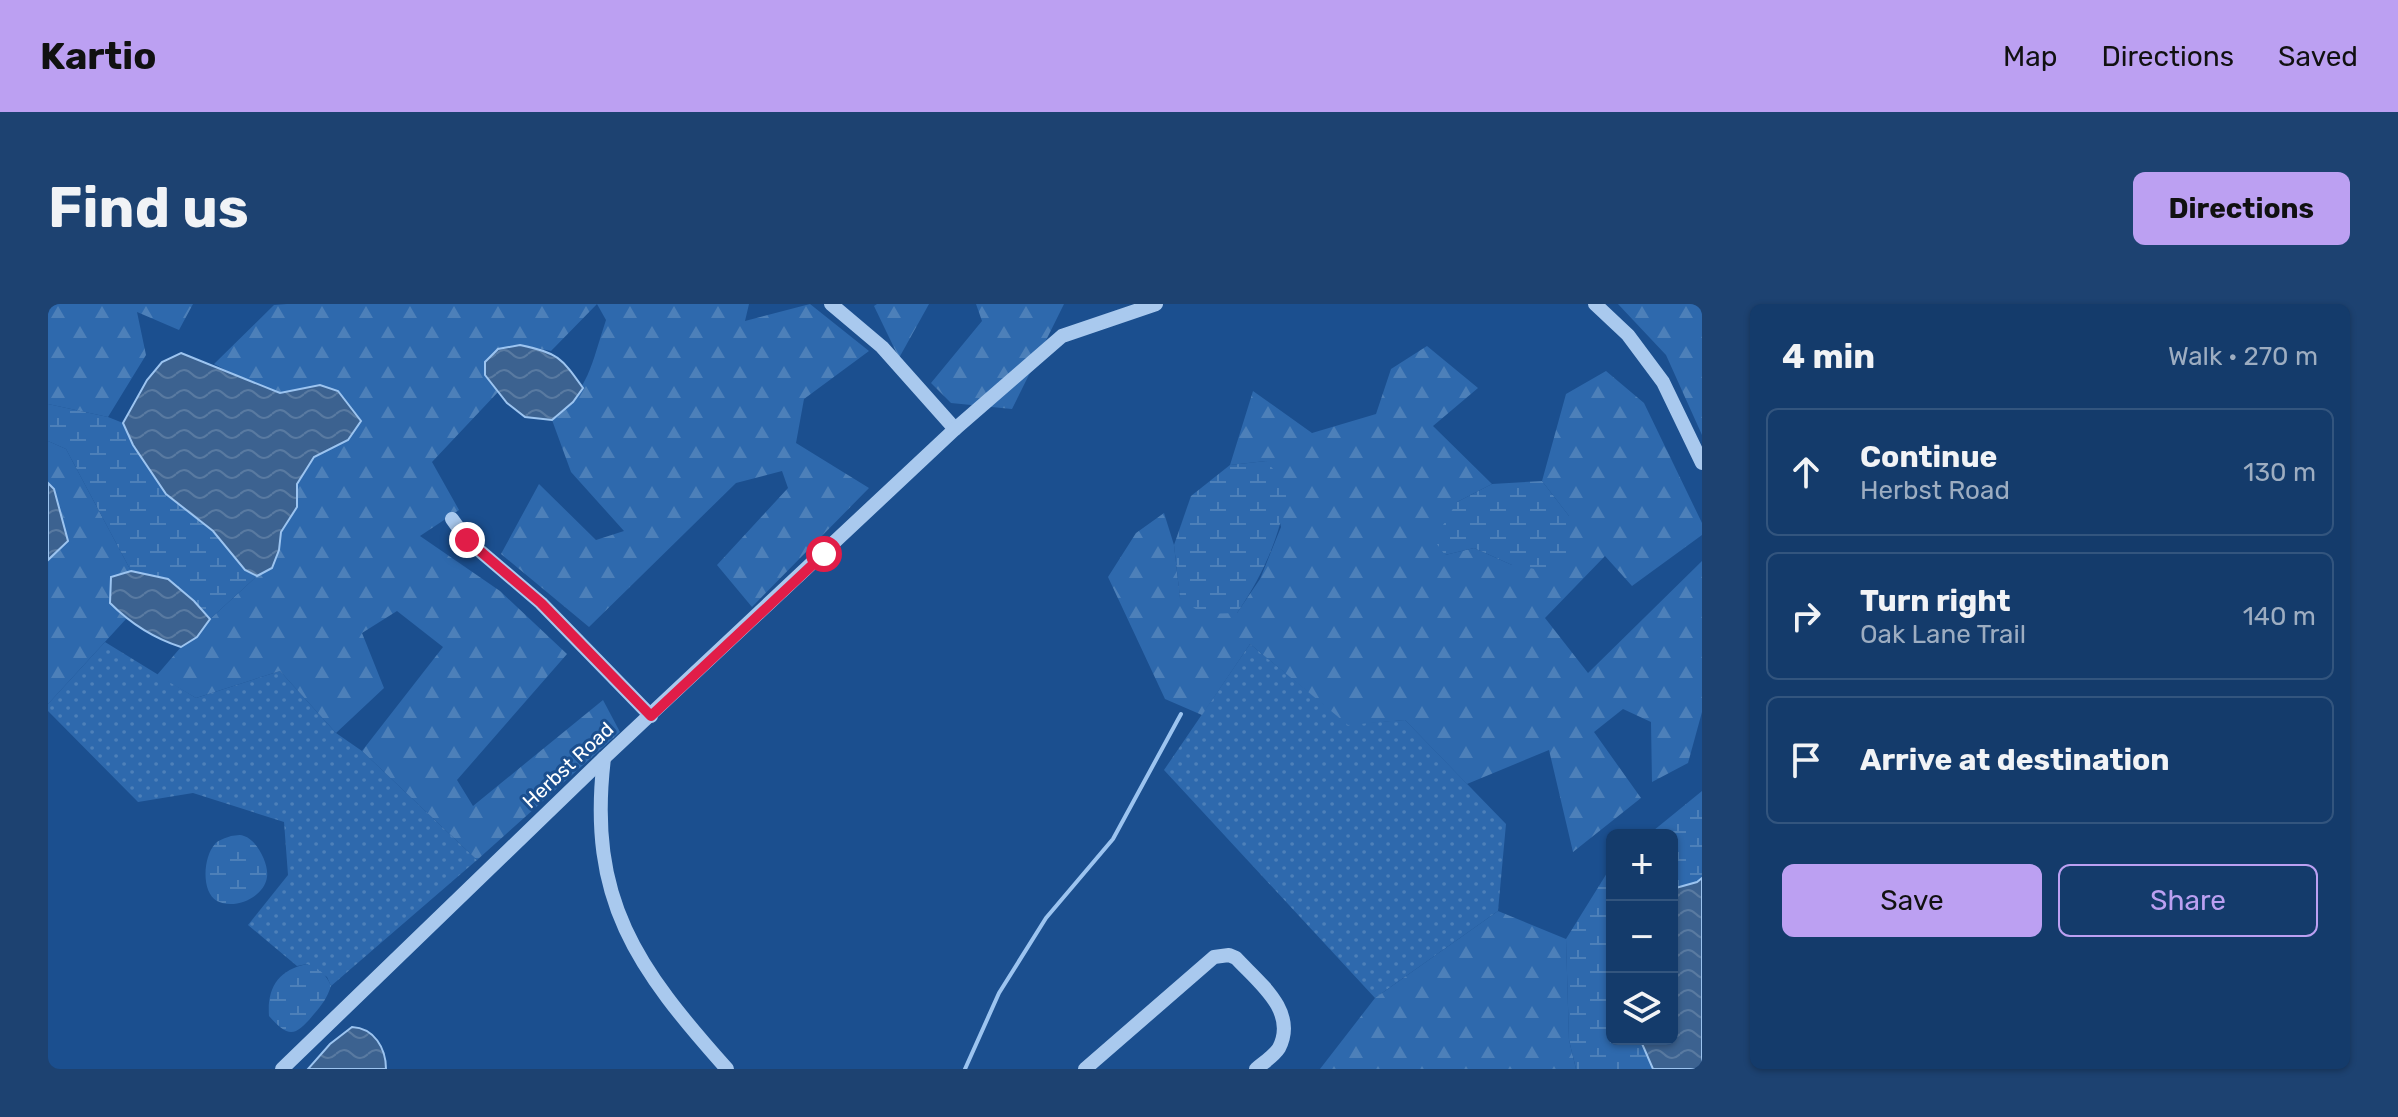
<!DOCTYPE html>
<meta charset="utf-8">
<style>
:root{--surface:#143b6b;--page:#1d4271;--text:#f1f3f6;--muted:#9dadc1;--line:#33557e;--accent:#bca0f2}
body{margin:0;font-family:Rubik,sans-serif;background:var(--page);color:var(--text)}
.controls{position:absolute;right:24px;bottom:24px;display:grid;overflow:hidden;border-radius:12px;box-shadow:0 2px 6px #0004}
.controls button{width:72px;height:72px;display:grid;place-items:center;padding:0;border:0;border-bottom:2px solid var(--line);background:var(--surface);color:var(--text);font:40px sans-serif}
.stop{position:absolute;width:24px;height:24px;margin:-18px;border:6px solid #e11d48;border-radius:50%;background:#fff}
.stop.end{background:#e11d48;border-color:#fff;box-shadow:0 2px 8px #0008}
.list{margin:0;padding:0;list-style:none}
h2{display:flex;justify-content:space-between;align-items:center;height:104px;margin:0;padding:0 32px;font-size:34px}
h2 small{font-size:26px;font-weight:400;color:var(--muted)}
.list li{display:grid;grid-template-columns:52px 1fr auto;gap:24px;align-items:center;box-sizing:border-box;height:128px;margin:0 16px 16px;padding:0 16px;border:2px solid var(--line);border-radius:12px}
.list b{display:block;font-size:30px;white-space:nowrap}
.list p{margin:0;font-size:26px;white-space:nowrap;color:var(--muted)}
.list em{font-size:26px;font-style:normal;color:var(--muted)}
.actions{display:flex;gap:16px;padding:24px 32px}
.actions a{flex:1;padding:18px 0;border:2px solid var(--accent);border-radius:12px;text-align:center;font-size:28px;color:var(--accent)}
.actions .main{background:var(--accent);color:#111}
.icon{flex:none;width:44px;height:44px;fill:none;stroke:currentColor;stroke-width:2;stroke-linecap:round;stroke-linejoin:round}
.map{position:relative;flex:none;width:1654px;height:765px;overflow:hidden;border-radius:12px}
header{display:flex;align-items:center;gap:48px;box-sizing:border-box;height:112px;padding:0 40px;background:var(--accent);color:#111}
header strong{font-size:38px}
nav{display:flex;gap:44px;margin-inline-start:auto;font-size:28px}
.intro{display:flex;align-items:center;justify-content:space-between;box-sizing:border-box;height:192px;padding:0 48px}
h1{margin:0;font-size:56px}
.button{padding:20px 36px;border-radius:12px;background:var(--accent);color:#111;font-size:28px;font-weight:700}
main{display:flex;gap:48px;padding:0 48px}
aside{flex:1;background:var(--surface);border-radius:12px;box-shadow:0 2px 6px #0004}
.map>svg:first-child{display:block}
.grass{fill:url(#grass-dots)}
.forest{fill:url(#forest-firs)}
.wetland{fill:url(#wetland-marsh)}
.water{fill:url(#water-waves);stroke:#9cc4f0;stroke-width:2}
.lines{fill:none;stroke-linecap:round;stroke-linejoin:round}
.stream{stroke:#9cc4f0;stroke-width:4}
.minor{stroke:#a9c9ee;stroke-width:14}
.route{stroke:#e11d48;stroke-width:10}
.labels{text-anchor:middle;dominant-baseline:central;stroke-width:6;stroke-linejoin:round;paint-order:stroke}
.street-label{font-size:20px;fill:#fff;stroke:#1b4f8f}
</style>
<header>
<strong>Kartio</strong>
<nav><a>Map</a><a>Directions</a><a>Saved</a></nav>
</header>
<div class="intro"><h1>Find us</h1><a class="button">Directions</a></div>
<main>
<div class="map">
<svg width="1654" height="765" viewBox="0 0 1654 765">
<defs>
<pattern id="grass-dots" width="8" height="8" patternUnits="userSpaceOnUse" patternTransform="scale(2)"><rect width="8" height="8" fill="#2e69ad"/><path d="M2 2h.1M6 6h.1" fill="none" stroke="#4d80b9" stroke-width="1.8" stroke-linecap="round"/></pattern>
<pattern id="forest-firs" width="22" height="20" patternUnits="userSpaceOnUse" patternTransform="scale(2)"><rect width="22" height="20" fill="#2e69ad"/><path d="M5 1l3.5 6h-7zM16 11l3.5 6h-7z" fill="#4d80b9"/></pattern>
<pattern id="wetland-marsh" width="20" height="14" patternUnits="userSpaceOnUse" patternTransform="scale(2)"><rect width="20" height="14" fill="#2e69ad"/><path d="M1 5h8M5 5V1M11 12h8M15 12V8" fill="none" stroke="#4d80b9"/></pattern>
<pattern id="water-waves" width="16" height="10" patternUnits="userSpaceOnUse" patternTransform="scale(2)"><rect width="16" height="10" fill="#3c6290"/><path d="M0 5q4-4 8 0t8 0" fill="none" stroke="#597aa1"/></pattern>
</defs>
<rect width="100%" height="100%" fill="#1b4f8f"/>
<g class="grass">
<path d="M57,338L148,394L232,367L288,429L314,447L429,556L283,682L279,673L259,660L249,662L200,621L240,571L236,518L145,489L90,498L0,407V400Z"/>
<path d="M1202,340L1300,420L1357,416L1458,520L1450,607L1327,694L1116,466Z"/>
</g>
<g class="forest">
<path d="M0,0H145L131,26L89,8L98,51L60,113L0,100Z"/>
<path d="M239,0H549L503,47C474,41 460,35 437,58V71L450,88L384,158L411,206L372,232L452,287L519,350L409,476L425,502L555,396L572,428L429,556L314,447L395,343L349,307L314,329L336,384L288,429L232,367L148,394L109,371L133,343L149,333L162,315L209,272L224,264L231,246L233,228L249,203V180L267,153L300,136L290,87L272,81L232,89L199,77L166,60L226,1Z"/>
<path d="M549,0H701L697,17L762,0L821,47L756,95L748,139L821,184L704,303L669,261L740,184L734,167L688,179L541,323L453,250L491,180L548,236L576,227L523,168L504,116C542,84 543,61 558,16Z"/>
<path d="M829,0H881L851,54L826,2Z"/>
<path d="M928,0H1016L964,105L903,99L883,79L934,17Z"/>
<path d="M1570,0H1654V131L1618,51Z"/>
<path d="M1379,42L1430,84L1385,122L1444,180L1409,198L1397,251L1426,244L1464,261L1521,212L1494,177L1518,90L1558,67L1596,99L1654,219V231L1584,282L1557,252L1497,314L1540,369L1654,257V408L1640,459L1604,478L1603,418L1575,405L1546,428L1593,494L1525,548L1501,446L1419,480L1357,416L1300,421L1202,340L1154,411L1117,395L1060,273L1088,229L1116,209L1126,241L1132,294L1189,309L1212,275L1233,223L1218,157L1182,161L1205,87L1264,129L1328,110L1343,65Z"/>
<path d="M0,137L18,145L83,267L63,274L62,299L78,315L0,400V256L20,237L6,185L0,179Z"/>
<path d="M1450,607L1518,635L1521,736L1528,765H1272L1327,694Z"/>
</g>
<g class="wetland">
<path d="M0,100L60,113L75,119L85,141L118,190L165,227L197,266L209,272L162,315L146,297L120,275L83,267L18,145L0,137Z"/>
<path d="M1218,157L1241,183C1231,233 1218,266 1189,309L1155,310L1132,294L1126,241L1143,192L1182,161Z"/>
<path d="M1494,177L1521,212L1522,250L1498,267L1464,261L1426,244L1397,251L1386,236L1409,198L1444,180Z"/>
<path d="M1654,487V574L1650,578L1624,585V531H1600Z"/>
<path d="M183,532C187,532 192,530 196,532C209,536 221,560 219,573C216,594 186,606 169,597C153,588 155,553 167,540C170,536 178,534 183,532Z"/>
<path d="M1564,561V735H1592L1605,765H1528L1521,736L1518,635Z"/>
<path d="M259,660C272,665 278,670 283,682C279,694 274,701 266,710C248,732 241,735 221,712C219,684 230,666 259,660Z"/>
</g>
<g class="water">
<path d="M472,41C510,49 513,53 535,84L525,98L504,116L477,113L459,99L437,71V58L450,45Z"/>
<path d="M133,49L232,89L272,81L290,87L313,117L300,136L266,153L249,180V203L233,228L231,246L224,264L209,272L197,266L165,227L118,190L85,141L75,119L99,76L114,58Z"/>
<path d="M0,179L6,185L20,237L0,256Z"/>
<path d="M83,267L120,275L146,297L162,315L149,333L133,343C105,334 83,320 62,299L63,273Z"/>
<path d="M1654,574V765H1605L1592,735H1624V585L1649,578Z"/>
<path d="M304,723C326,724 338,744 338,765H260L282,740Z"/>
</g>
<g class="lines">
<path class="stream" d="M917,765L951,689L998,614L1065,535L1133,410"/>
<g class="minor">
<path d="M783,0L834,43L907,125"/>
<path d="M1547,0L1580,31L1615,78L1654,159"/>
<path d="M404,215L419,236L493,299L603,412"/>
<path d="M556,454C539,596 589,664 679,765"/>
<path d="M234,765L556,454L907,125L1014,32L1108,0"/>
<path d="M1037,765L1166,653L1181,651L1188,654C1210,678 1250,707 1231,744C1226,752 1215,759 1208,765"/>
</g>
</g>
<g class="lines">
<path class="route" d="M419,236L493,299L603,412L776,250"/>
</g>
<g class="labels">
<g class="street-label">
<text transform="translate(520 461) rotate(-43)">Herbst Road</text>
</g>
</g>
</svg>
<div class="controls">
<button>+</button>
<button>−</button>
<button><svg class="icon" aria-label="layers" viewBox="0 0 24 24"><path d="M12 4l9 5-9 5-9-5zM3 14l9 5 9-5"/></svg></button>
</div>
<div class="stop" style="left:776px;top:250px"></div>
<div class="stop end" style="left:419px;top:236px"></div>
</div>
<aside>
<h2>4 min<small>Walk · 270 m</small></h2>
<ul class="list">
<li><svg class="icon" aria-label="ahead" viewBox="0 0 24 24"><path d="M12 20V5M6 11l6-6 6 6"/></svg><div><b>Continue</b><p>Herbst Road</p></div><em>130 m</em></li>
<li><svg class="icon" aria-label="right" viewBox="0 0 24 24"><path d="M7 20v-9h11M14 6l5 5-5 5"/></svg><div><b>Turn right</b><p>Oak Lane Trail</p></div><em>140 m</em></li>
<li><svg class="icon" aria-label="arrive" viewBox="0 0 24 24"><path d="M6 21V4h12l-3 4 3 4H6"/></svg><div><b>Arrive at destination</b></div></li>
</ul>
<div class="actions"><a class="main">Save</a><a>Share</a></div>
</aside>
</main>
